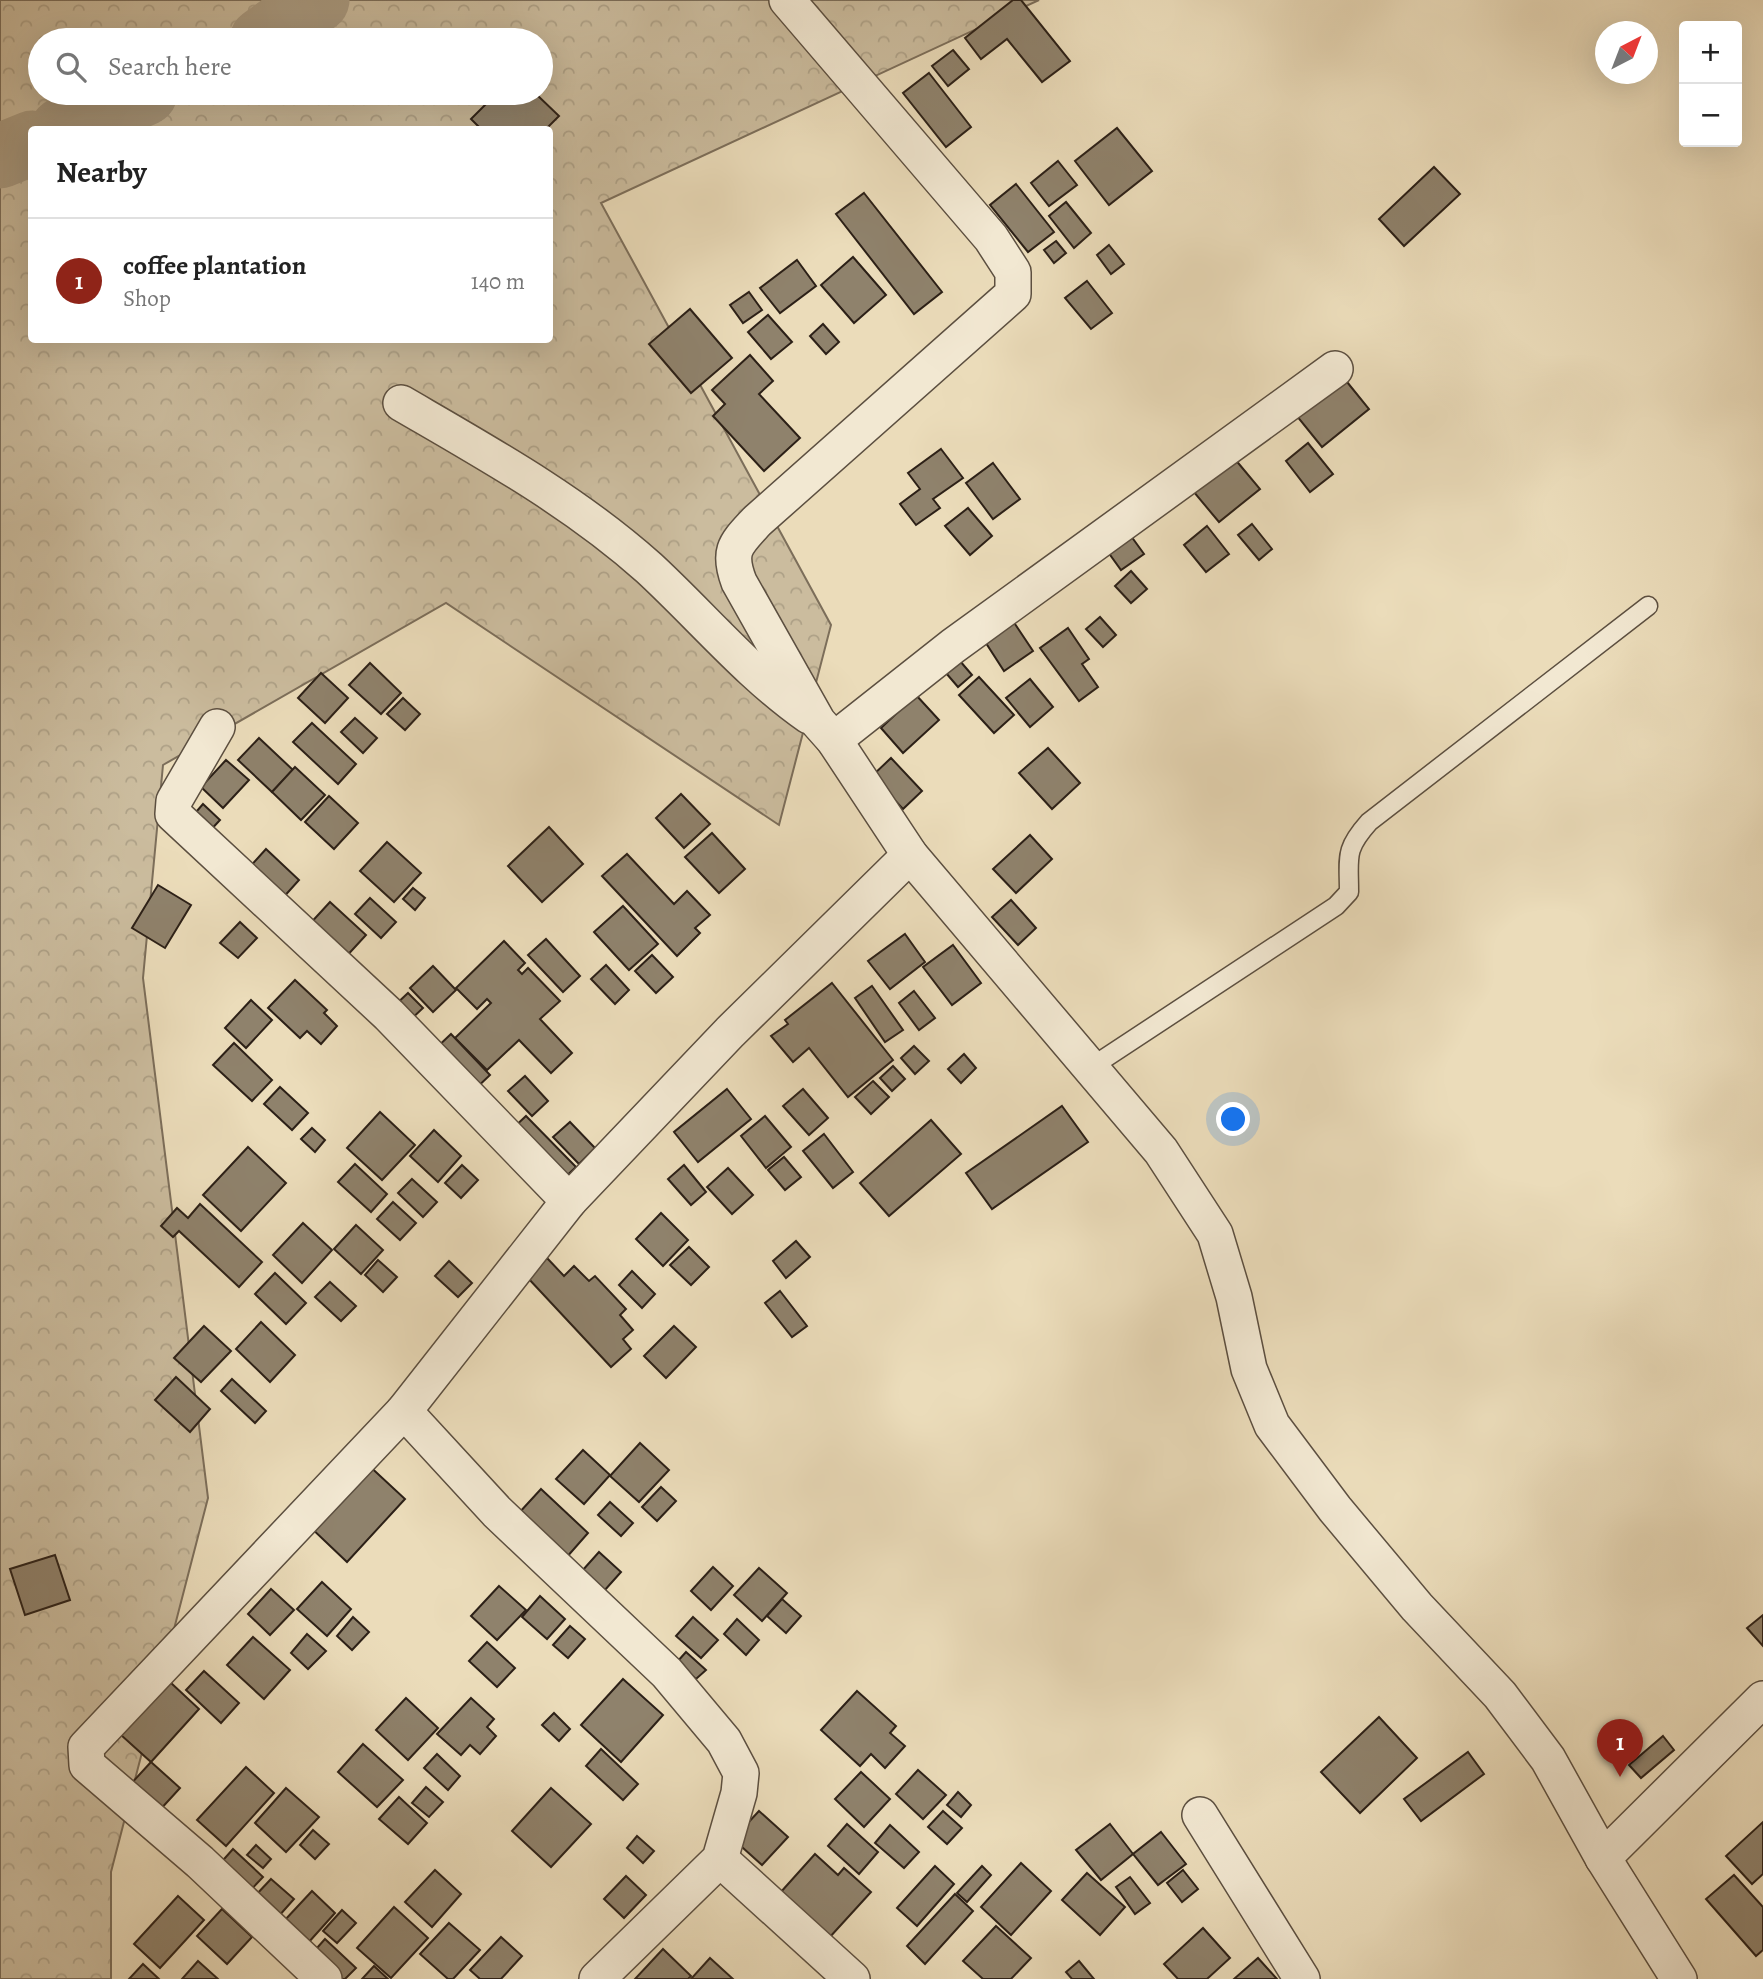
<!DOCTYPE html>
<meta charset="utf-8">
<style>
:root{--surface:#fff;--page:#f6f6f6;--text:#222;--muted:#767676;--line:#e0e0e0;--accent:#8f2418}
body{margin:0;font-family:Alegreya,serif;background:var(--page);color:var(--text)}
.controls{position:absolute;right:21px;top:21px;display:grid;overflow:hidden;border-radius:7px;box-shadow:0 7px 28px #0002}
.controls button{width:63px;height:63px;display:grid;place-items:center;padding:0;border:0;border-bottom:2px solid var(--line);background:var(--surface);color:var(--text);font:35px sans-serif}
.compass{position:absolute;left:1595px;top:21px;width:63px;height:63px;border-radius:50%;background:var(--surface);box-shadow:0 7px 28px #0002;rotate:42deg}
.you{position:absolute;left:1234px;top:1120px;width:24px;height:24px;margin:-18px;border:5px solid #fff;border-radius:50%;background:#1a73e8;box-shadow:0 0 0 10px #1a73e833}
.badge{display:grid;place-items:center;width:46px;height:46px;border-radius:50%;background:var(--accent);color:#fff;font-size:23px;font-weight:700}
.pin{position:absolute;translate:-50% -58px;filter:drop-shadow(0 2px 4px #0008)}
.pin::after{content:'';position:absolute;top:37px;width:24px;height:21px;background:inherit;clip-path:polygon(0 0,100% 0,50% 100%)}
.list{margin:0;padding:0;list-style:none}
h2{display:flex;justify-content:space-between;align-items:center;height:91px;margin:0;padding:0 28px;font-size:30px}
h2 small{font-size:23px;font-weight:400;color:var(--muted)}
.list li{display:grid;grid-template-columns:46px 1fr auto;gap:21px;align-items:center;box-sizing:border-box;height:126px;padding:0 28px;border-top:2px solid var(--line)}
.list b{display:block;font-size:26px;white-space:nowrap}
.list p{margin:0;font-size:23px;white-space:nowrap;color:var(--muted)}
.list em{font-size:23px;font-style:normal;color:var(--muted)}
.icon{flex:none;width:38px;height:38px;fill:none;stroke:currentColor;stroke-width:2;stroke-linecap:round;stroke-linejoin:round}
.map{position:relative;flex:none;width:1763px;height:1979px;overflow:hidden}
.search{position:absolute;background:var(--surface);box-shadow:0 7px 28px #0002;left:28px;top:28px;width:525px;height:77px;display:flex;align-items:center;gap:18px;box-sizing:border-box;padding:0 24px;border-radius:38px;color:var(--muted);font-size:26px}
.panel{position:absolute;background:var(--surface);box-shadow:0 7px 28px #0002;left:28px;top:126px;width:525px;height:217px;border-radius:7px}
.map>svg:first-child{display:block}
.forest{fill:url(#forest-crowns);stroke:#7c6e5a;stroke-width:2;fill-rule:evenodd}
.lines{fill:none;stroke-linecap:round;stroke-linejoin:round}
.river{stroke:#aa9c83;stroke-width:65}
.building{fill:#8f826c;stroke:#2c2017;stroke-width:2}
.service-casing{stroke:#5c4f40;stroke-width:21}
.minor-casing{stroke:#5c4f40;stroke-width:38}
.service{stroke:#f2e8d2;stroke-width:18}
.minor{stroke:#f2e8d2;stroke-width:35}
</style>
<div class="map">
<svg width="1763" height="1979" viewBox="0 0 1763 1979">
<defs>
<pattern id="forest-crowns" width="20" height="18" patternUnits="userSpaceOnUse" patternTransform="scale(1.75)"><rect width="20" height="18" fill="#cbbc9e"/><path d="M2 6a3 3 0 1 1 6 0M12 15a3 3 0 1 1 6 0" fill="none" stroke="#aea187"/></pattern>
</defs>
<rect width="100%" height="100%" fill="#ebdcba"/>
<filter id="stains"><feTurbulence type="fractalNoise" baseFrequency=".00286" numOctaves="4"/><feColorMatrix values="0 0 0 0 .2 0 0 0 0 .09 0 0 0 0 .02 0 0 0 .5 -.17"/></filter>
<radialGradient id="worn" r=".72"><stop offset=".6" stop-color="#630" stop-opacity="0"/><stop offset="1" stop-color="#630" stop-opacity=".3"/></radialGradient>
<path class="forest" d="M0,0H1039L601,203L831,625L779,825L446,603L163,765L143,978L208,1498L111,1872V1979H0ZM40,40H541V93H40ZM32,130H550V340H32Z"/>
<g class="lines">
<g class="river">
<path d="M262,40L317,0"/>
<path d="M62,130L145,93"/>
<path d="M0,156L32,143"/>
</g>
</g>
<g class="building">
<path d="M1013,0H1021L1070,61L1042,82L1007,39L981,59L965,38Z"/>
<path d="M953,50L969,69L948,86L932,66Z"/>
<path d="M929,73L971,127L946,147L903,93Z"/>
<path d="M497,93H535L559,116L545,130H482L471,119Z"/>
<path d="M1117,128L1152,171L1109,205L1075,161Z"/>
<path d="M1058,161L1077,185L1049,206L1031,183Z"/>
<path d="M1434,167L1460,194L1404,246L1379,219Z"/>
<path d="M1016,184L1054,232L1028,252L990,205Z"/>
<path d="M864,193L942,292L914,314L836,214Z"/>
<path d="M1066,202L1091,233L1074,248L1049,216Z"/>
<path d="M1056,241L1066,253L1054,263L1044,250Z"/>
<path d="M1109,245L1124,264L1111,274L1097,255Z"/>
<path d="M853,257L886,295L854,323L821,285Z"/>
<path d="M797,260L816,286L780,313L760,288Z"/>
<path d="M1087,281L1112,313L1091,329L1065,298Z"/>
<path d="M749,292L762,310L743,323L730,305Z"/>
<path d="M690,309L732,358L691,393L649,344Z"/>
<path d="M768,315L792,342L771,359L748,332Z"/>
<path d="M823,324L839,342L826,354L810,336Z"/>
<path d="M750,355L773,381L759,394L800,438L764,471L713,416L725,404L712,390Z"/>
<path d="M1343,377L1369,409L1322,447L1296,415Z"/>
<path d="M1308,443L1333,474L1310,492L1286,461Z"/>
<path d="M941,449L963,478L933,499L940,508L916,525L900,504L920,489L908,473Z"/>
<path d="M1234,458L1260,489L1219,522L1193,491Z"/>
<path d="M993,463L1020,499L993,519L966,483Z"/>
<path d="M968,508L992,536L970,555L945,526Z"/>
<path d="M1252,524L1272,549L1259,560L1238,535Z"/>
<path d="M1207,526L1229,554L1206,572L1184,545Z"/>
<path d="M1131,536L1144,554L1121,570L1108,552Z"/>
<path d="M1131,571L1147,589L1131,603L1115,586Z"/>
<path d="M1100,617L1116,635L1103,647L1086,629Z"/>
<path d="M1013,621L1033,651L1004,671L984,640Z"/>
<path d="M1068,628L1089,659L1082,664L1098,687L1079,701L1040,648Z"/>
<path d="M960,661L972,675L958,687L946,673Z"/>
<path d="M370,663L401,693L381,714L349,685Z"/>
<path d="M321,673L348,698L325,723L298,698Z"/>
<path d="M979,677L1014,715L994,733L959,695Z"/>
<path d="M1030,679L1053,707L1030,727L1006,698Z"/>
<path d="M916,695L939,720L903,753L881,728Z"/>
<path d="M403,698L420,714L405,730L387,714Z"/>
<path d="M355,718L377,738L363,753L341,732Z"/>
<path d="M312,723L356,764L338,784L293,742Z"/>
<path d="M259,738L293,770L272,792L238,760Z"/>
<path d="M1048,748L1080,783L1052,809L1019,773Z"/>
<path d="M891,758L922,791L903,809L872,776Z"/>
<path d="M226,760L249,780L223,808L201,787Z"/>
<path d="M295,767L325,795L301,820L272,792Z"/>
<path d="M681,794L710,824L684,848L656,818Z"/>
<path d="M329,796L358,823L334,849L305,822Z"/>
<path d="M203,804L220,820L207,834L190,819Z"/>
<path d="M549,827L583,864L542,902L508,866Z"/>
<path d="M712,833L745,869L719,893L685,857Z"/>
<path d="M1030,835L1052,859L1016,893L993,869Z"/>
<path d="M387,842L421,873L394,902L360,871Z"/>
<path d="M266,849L299,880L281,900L248,869Z"/>
<path d="M627,854L674,904L687,891L710,915L695,928L700,933L677,956L602,876Z"/>
<path d="M158,885L191,905L165,948L132,928Z"/>
<path d="M413,888L425,898L415,910L403,899Z"/>
<path d="M370,898L396,922L381,938L355,914Z"/>
<path d="M1011,900L1036,928L1018,945L992,917Z"/>
<path d="M330,902L366,935L343,960L307,927Z"/>
<path d="M623,906L658,944L629,970L594,932Z"/>
<path d="M240,922L257,938L238,958L220,943Z"/>
<path d="M905,934L925,962L890,989L868,961Z"/>
<path d="M546,939L580,976L563,992L528,955Z"/>
<path d="M504,941L525,963L518,970L522,974L528,968L560,1001L540,1019L572,1053L551,1073L519,1040L487,1070L455,1038L491,1003L487,999L477,1009L456,988Z"/>
<path d="M953,945L981,983L952,1005L923,967Z"/>
<path d="M652,955L673,977L656,993L635,971Z"/>
<path d="M606,965L629,990L615,1004L591,979Z"/>
<path d="M433,966L456,990L433,1012L410,988Z"/>
<path d="M295,980L327,1010L324,1013L337,1026L321,1044L307,1031L300,1038L268,1008Z"/>
<path d="M832,983L893,1060L848,1097L809,1048L793,1062L771,1036L788,1024L785,1020Z"/>
<path d="M872,986L903,1030L885,1042L855,998Z"/>
<path d="M914,991L935,1018L919,1030L899,1003Z"/>
<path d="M408,993L423,1008L407,1023L392,1008Z"/>
<path d="M251,1000L272,1020L246,1048L225,1028Z"/>
<path d="M451,1034L490,1075L472,1092L433,1051Z"/>
<path d="M234,1043L272,1080L252,1101L213,1065Z"/>
<path d="M914,1046L929,1061L915,1074L901,1058Z"/>
<path d="M964,1054L976,1068L961,1083L948,1069Z"/>
<path d="M893,1066L905,1079L892,1091L880,1078Z"/>
<path d="M525,1076L548,1101L532,1116L508,1091Z"/>
<path d="M873,1081L889,1097L871,1114L855,1097Z"/>
<path d="M280,1087L308,1113L292,1130L264,1104Z"/>
<path d="M727,1089L751,1119L698,1162L674,1132Z"/>
<path d="M803,1089L828,1118L809,1135L783,1106Z"/>
<path d="M1062,1106L1088,1142L992,1209L966,1173Z"/>
<path d="M380,1112L415,1145L382,1180L347,1148Z"/>
<path d="M526,1116L576,1167L559,1183L510,1131Z"/>
<path d="M765,1116L791,1147L766,1168L741,1136Z"/>
<path d="M931,1120L961,1154L889,1216L860,1183Z"/>
<path d="M570,1122L595,1148L579,1164L553,1137Z"/>
<path d="M312,1128L325,1140L315,1152L301,1139Z"/>
<path d="M434,1130L461,1156L438,1182L410,1156Z"/>
<path d="M824,1134L853,1172L833,1188L803,1151Z"/>
<path d="M248,1147L286,1183L241,1231L203,1195Z"/>
<path d="M784,1157L801,1177L785,1190L768,1170Z"/>
<path d="M355,1164L387,1194L371,1212L338,1182Z"/>
<path d="M462,1165L478,1180L461,1198L445,1183Z"/>
<path d="M684,1165L706,1192L691,1205L668,1179Z"/>
<path d="M728,1168L753,1195L732,1214L707,1187Z"/>
<path d="M412,1179L437,1202L423,1217L398,1193Z"/>
<path d="M393,1202L416,1223L400,1240L377,1219Z"/>
<path d="M200,1204L262,1262L239,1287L179,1231L173,1237L161,1226L177,1208L188,1218Z"/>
<path d="M661,1213L688,1240L663,1266L636,1239Z"/>
<path d="M303,1223L332,1250L302,1283L273,1255Z"/>
<path d="M356,1225L383,1250L361,1274L334,1249Z"/>
<path d="M796,1241L810,1257L786,1278L773,1261Z"/>
<path d="M689,1247L709,1267L691,1285L670,1265Z"/>
<path d="M547,1258L564,1276L574,1266L589,1281L595,1276L626,1309L620,1315L633,1330L623,1339L631,1349L611,1367L527,1277Z"/>
<path d="M378,1260L397,1277L383,1292L365,1275Z"/>
<path d="M449,1261L472,1283L458,1297L435,1276Z"/>
<path d="M632,1271L655,1294L642,1308L619,1285Z"/>
<path d="M275,1273L306,1303L286,1324L255,1294Z"/>
<path d="M330,1282L356,1306L341,1321L315,1297Z"/>
<path d="M780,1291L807,1326L792,1337L765,1303Z"/>
<path d="M261,1322L295,1355L270,1382L236,1349Z"/>
<path d="M204,1326L231,1351L201,1382L174,1358Z"/>
<path d="M674,1326L696,1347L666,1378L644,1356Z"/>
<path d="M176,1377L210,1409L190,1432L155,1400Z"/>
<path d="M232,1379L266,1411L255,1423L221,1391Z"/>
<path d="M640,1443L669,1470L639,1502L610,1476Z"/>
<path d="M583,1450L610,1475L584,1504L556,1479Z"/>
<path d="M364,1461L405,1499L347,1562L307,1524Z"/>
<path d="M661,1487L676,1501L657,1521L642,1507Z"/>
<path d="M541,1489L588,1533L566,1558L518,1514Z"/>
<path d="M610,1502L633,1523L621,1536L598,1515Z"/>
<path d="M599,1552L621,1572L604,1591L582,1571Z"/>
<path d="M55,1555L70,1600L25,1615L10,1569Z"/>
<path d="M713,1567L733,1586L711,1610L691,1591Z"/>
<path d="M759,1568L787,1593L762,1621L734,1595Z"/>
<path d="M322,1582L351,1609L327,1636L297,1609Z"/>
<path d="M499,1586L526,1610L497,1640L471,1616Z"/>
<path d="M271,1589L294,1610L270,1635L248,1614Z"/>
<path d="M540,1596L565,1619L547,1639L522,1617Z"/>
<path d="M782,1599L801,1616L786,1633L767,1616Z"/>
<path d="M1763,1615V1646L1747,1628Z"/>
<path d="M353,1617L369,1632L352,1650L337,1636Z"/>
<path d="M693,1617L718,1640L701,1658L676,1636Z"/>
<path d="M737,1619L759,1640L746,1655L724,1634Z"/>
<path d="M570,1626L585,1639L568,1658L553,1645Z"/>
<path d="M307,1634L326,1651L308,1669L291,1653Z"/>
<path d="M253,1637L290,1670L264,1699L227,1665Z"/>
<path d="M487,1642L515,1668L497,1687L469,1661Z"/>
<path d="M686,1652L706,1670L696,1679L677,1662Z"/>
<path d="M204,1671L239,1703L221,1723L186,1690Z"/>
<path d="M623,1679L663,1715L621,1762L581,1725Z"/>
<path d="M170,1682L199,1709L151,1762L121,1735Z"/>
<path d="M857,1691L896,1726L890,1733L905,1746L885,1768L871,1754L860,1766L821,1730Z"/>
<path d="M406,1698L438,1728L408,1760L376,1730Z"/>
<path d="M471,1698L494,1719L487,1727L496,1736L480,1754L470,1745L461,1755L437,1734Z"/>
<path d="M554,1713L570,1729L559,1741L542,1725Z"/>
<path d="M1379,1717L1417,1758L1360,1813L1321,1772Z"/>
<path d="M1663,1736L1674,1750L1641,1778L1629,1765Z"/>
<path d="M363,1744L403,1780L377,1807L338,1772Z"/>
<path d="M601,1749L638,1784L623,1800L586,1766Z"/>
<path d="M1468,1752L1484,1774L1421,1821L1404,1799Z"/>
<path d="M437,1754L460,1776L448,1790L424,1768Z"/>
<path d="M151,1762L180,1788L158,1812L129,1786Z"/>
<path d="M246,1767L274,1793L226,1846L197,1820Z"/>
<path d="M918,1770L946,1795L923,1819L896,1794Z"/>
<path d="M861,1772L890,1799L864,1827L835,1799Z"/>
<path d="M426,1787L443,1802L429,1817L412,1803Z"/>
<path d="M286,1788L319,1817L286,1852L255,1823Z"/>
<path d="M551,1788L591,1824L551,1867L512,1831Z"/>
<path d="M958,1792L971,1805L961,1817L947,1805Z"/>
<path d="M399,1797L427,1823L408,1844L379,1819Z"/>
<path d="M759,1811L788,1837L762,1865L733,1839Z"/>
<path d="M943,1811L962,1828L947,1844L928,1827Z"/>
<path d="M1763,1822V1874L1752,1884L1726,1856Z"/>
<path d="M847,1824L878,1852L859,1874L828,1846Z"/>
<path d="M1110,1824L1133,1854L1101,1880L1076,1850Z"/>
<path d="M890,1825L919,1852L904,1868L875,1843Z"/>
<path d="M313,1830L329,1844L315,1859L300,1845Z"/>
<path d="M1161,1832L1186,1864L1158,1885L1133,1854Z"/>
<path d="M637,1836L654,1851L643,1863L627,1848Z"/>
<path d="M256,1845L271,1859L263,1868L247,1855Z"/>
<path d="M233,1849L263,1877L247,1894L217,1867Z"/>
<path d="M815,1854L838,1875L844,1868L871,1892L829,1938L780,1893Z"/>
<path d="M1021,1863L1051,1891L1011,1935L981,1907Z"/>
<path d="M935,1866L954,1884L917,1926L897,1908Z"/>
<path d="M982,1866L991,1875L967,1902L957,1893Z"/>
<path d="M435,1870L461,1894L432,1927L405,1902Z"/>
<path d="M1183,1870L1198,1889L1182,1902L1167,1883Z"/>
<path d="M1087,1873L1125,1907L1100,1935L1062,1900Z"/>
<path d="M1734,1875L1763,1907V1950L1756,1956L1706,1899Z"/>
<path d="M626,1876L646,1895L624,1918L604,1899Z"/>
<path d="M1130,1877L1150,1903L1135,1914L1116,1887Z"/>
<path d="M271,1879L294,1899L278,1917L255,1896Z"/>
<path d="M312,1891L335,1913L308,1943L284,1921Z"/>
<path d="M955,1894L973,1911L925,1964L907,1946Z"/>
<path d="M178,1896L204,1920L160,1968L134,1944Z"/>
<path d="M394,1907L428,1938L391,1978L357,1948Z"/>
<path d="M222,1909L252,1937L227,1964L197,1936Z"/>
<path d="M342,1910L356,1923L337,1943L323,1931Z"/>
<path d="M449,1923L480,1950L453,1979H448L420,1954Z"/>
<path d="M996,1926L1031,1958L1011,1979H983L963,1961Z"/>
<path d="M1203,1928L1230,1958L1207,1979H1178L1164,1964Z"/>
<path d="M501,1937L522,1956L501,1979H480L470,1970Z"/>
<path d="M325,1939L356,1968L345,1979H332L308,1958Z"/>
<path d="M663,1949L691,1976L688,1979H635Z"/>
<path d="M710,1958L733,1979H691Z"/>
<path d="M1258,1958L1277,1979H1234Z"/>
<path d="M198,1961L218,1979H182Z"/>
<path d="M1079,1961L1094,1979H1072L1066,1972Z"/>
<path d="M143,1964L159,1979H129Z"/>
<path d="M374,1966L388,1979H362Z"/>
</g>
<g class="lines">
<g class="service-casing">
<path id="service" d="M1090,1068L1336,906L1349,892C1349,857 1344,850 1369,822L1648,606"/>
</g>
<g class="minor-casing">
<g id="minor">
<path d="M787,0L991,238L1013,272V294L757,521C736,544 727,550 739,582L818,722L834,740L910,855L1161,1151L1215,1234L1234,1297L1249,1369L1272,1425L1335,1509L1417,1607L1500,1695L1548,1759L1603,1858L1679,1979"/>
<path d="M401,403C487,453 574,501 649,568C703,618 749,674 809,716"/>
<path d="M217,727L174,801L173,814L389,1015L569,1201"/>
<path d="M834,740L953,646L1335,369"/>
<path d="M404,1411L497,1512L667,1673L724,1741L741,1773L739,1793L720,1859L597,1979"/>
<path d="M1200,1815L1302,1979"/>
<path d="M1603,1858L1763,1699"/>
<path d="M720,1859L852,1979"/>
<path d="M324,1979L200,1862L87,1765L86,1747L404,1411L569,1201L730,1032L910,855"/>
</g>
</g>
<use href="#service" class="service"/>
<use href="#minor" class="minor"/>
</g>
<rect width="100%" height="100%" filter="url(#stains)"/>
<rect width="100%" height="100%" fill="url(#worn)"/>
</svg>
<div class="controls">
<button>+</button>
<button>−</button>
</div>
<svg class="compass" viewBox="-18 -18 36 36"><path d="M0-13l5 13h-10z" fill="#e53935"/><path d="M0 13l5-13h-10z" fill="#767676"/></svg>
<div class="you"></div>
<div class="pin badge" style="left:1620px;top:1777px">1</div>
<div class="search"><svg class="icon" aria-label="search" viewBox="0 0 24 24"><circle cx="10" cy="10" r="6"/><path d="M15 15l6 6"/></svg>Search here</div>
<section class="panel">
<h2>Nearby<small></small></h2>
<ul class="list">
<li><span class="badge">1</span><div><b>coffee plantation</b><p>Shop</p></div><em>140 m</em></li>
</ul>
</section>
</div>
